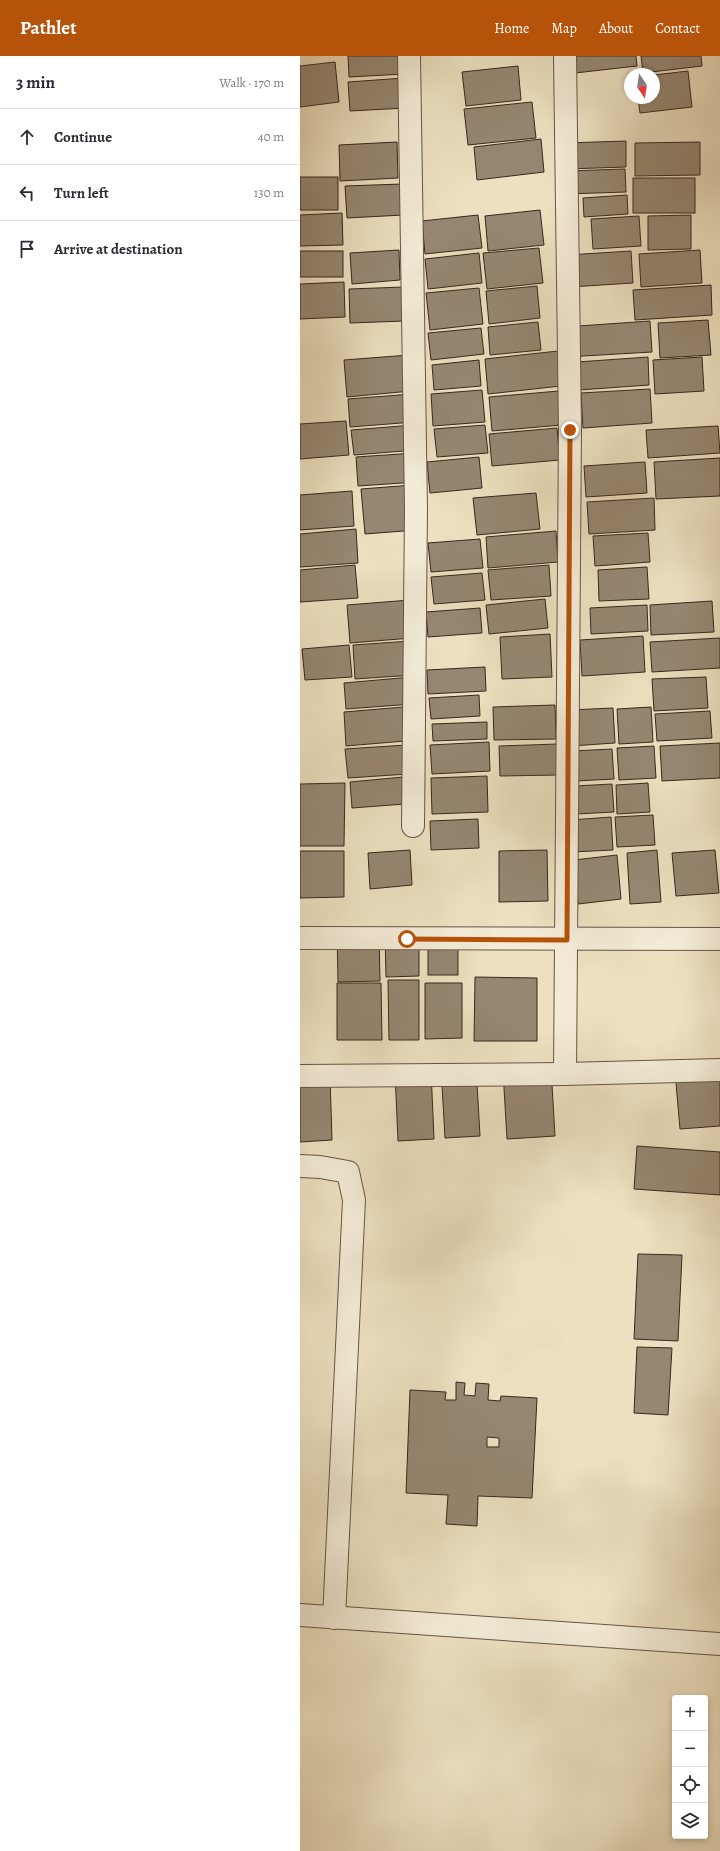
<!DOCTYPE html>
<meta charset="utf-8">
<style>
:root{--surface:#fff;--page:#f2f2f3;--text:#2b2b33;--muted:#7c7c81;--line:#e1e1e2;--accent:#b45309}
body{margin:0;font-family:Alegreya,serif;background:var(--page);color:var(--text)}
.controls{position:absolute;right:12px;bottom:12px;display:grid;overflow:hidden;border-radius:4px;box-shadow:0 2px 6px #0003}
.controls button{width:36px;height:36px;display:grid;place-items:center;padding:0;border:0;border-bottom:1px solid var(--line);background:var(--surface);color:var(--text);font:20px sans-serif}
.compass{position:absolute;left:324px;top:12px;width:36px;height:36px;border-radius:50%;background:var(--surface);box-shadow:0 2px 6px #0003;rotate:167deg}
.stop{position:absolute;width:12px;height:12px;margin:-9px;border:3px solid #b45309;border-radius:50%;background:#fff}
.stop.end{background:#b45309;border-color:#fff;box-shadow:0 1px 4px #0008}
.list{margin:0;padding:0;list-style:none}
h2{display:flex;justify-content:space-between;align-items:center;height:52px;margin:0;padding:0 16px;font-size:17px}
h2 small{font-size:13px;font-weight:400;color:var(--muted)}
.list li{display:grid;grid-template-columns:26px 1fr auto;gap:12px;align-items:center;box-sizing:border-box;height:56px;padding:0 16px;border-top:1px solid var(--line)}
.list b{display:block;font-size:15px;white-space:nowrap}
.list em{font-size:13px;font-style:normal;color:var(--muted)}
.icon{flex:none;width:22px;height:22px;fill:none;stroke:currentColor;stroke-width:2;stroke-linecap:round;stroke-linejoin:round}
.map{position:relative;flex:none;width:420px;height:1795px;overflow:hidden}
header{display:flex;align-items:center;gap:24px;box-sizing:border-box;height:56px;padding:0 20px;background:var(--accent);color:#fff}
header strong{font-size:19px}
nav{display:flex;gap:22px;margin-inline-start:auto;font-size:14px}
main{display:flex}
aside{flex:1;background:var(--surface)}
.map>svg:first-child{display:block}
.building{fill:#968772;stroke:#38271e;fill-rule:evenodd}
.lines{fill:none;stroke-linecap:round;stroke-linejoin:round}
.minor-casing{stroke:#655546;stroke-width:24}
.minor{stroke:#f3ebd6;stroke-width:22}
.route{stroke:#b45309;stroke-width:5}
</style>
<header>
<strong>Pathlet</strong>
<nav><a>Home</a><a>Map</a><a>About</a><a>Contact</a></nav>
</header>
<main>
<aside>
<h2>3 min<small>Walk · 170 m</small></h2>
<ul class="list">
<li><svg class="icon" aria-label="ahead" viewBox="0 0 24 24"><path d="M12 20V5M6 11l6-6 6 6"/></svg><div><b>Continue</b></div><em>40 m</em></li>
<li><svg class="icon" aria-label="left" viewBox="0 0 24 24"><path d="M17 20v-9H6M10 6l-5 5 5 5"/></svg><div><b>Turn left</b></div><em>130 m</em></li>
<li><svg class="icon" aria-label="arrive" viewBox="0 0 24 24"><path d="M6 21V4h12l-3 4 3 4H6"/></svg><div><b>Arrive at destination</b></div></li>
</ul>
</aside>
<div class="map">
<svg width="420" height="1795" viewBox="0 0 420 1795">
<rect width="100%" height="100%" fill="#ece0c0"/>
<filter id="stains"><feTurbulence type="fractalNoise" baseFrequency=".005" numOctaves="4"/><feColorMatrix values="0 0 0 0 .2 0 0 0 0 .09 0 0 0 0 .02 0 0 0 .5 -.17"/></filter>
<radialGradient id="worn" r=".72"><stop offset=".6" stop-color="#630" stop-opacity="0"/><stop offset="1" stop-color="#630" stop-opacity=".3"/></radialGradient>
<g class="building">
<path d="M48,0H103L104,18L49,21Z"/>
<path d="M273,0H336L337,10L275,17Z"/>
<path d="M341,0H401L402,10L343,17Z"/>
<path d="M35,6L39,46L0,51V10Z"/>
<path d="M218,10L221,44L166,50L162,16Z"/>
<path d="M388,15L392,51L340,57L338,42H354V19Z"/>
<path d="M104,22L106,52L50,55L48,26Z"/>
<path d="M232,46L236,82L168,89L164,53Z"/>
<path d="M241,83L244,116L177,124L174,91Z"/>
<path d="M326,85V111L266,113L265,87Z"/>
<path d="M97,86L98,122L40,125L39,89Z"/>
<path d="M400,86V119L335,120V87Z"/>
<path d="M325,113L326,136L266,138V115Z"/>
<rect x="0" y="121" width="38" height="33"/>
<rect x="333" y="122" width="62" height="35"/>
<path d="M102,128L103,159L47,162L45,130Z"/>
<path d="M327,139L328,158L284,161L283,142Z"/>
<path d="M240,154L244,189L188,195L185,160Z"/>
<path d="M42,157L43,189L0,190V159Z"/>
<path d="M178,159L182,192L125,198L122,165Z"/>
<path d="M391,159V193L348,194V160Z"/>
<path d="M339,160L341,190L293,193L291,163Z"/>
<path d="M239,192L243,227L187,233L183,197Z"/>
<path d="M99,194L100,224L52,228L50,197Z"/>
<path d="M400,194L402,227L341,231L339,198Z"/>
<rect x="0" y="195" width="43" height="26"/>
<path d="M331,195L333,227L270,231L267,199Z"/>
<path d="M179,197L182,227L128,233L125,203Z"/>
<path d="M44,226L45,261L0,263V228Z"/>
<path d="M411,229L412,259L335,264L333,234Z"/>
<path d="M237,230L240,262L189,268L186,235Z"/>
<path d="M104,231L105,265L50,267L49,233Z"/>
<path d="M179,232L183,268L130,274L126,237Z"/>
<path d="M408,264L411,299L360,302L358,267Z"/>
<path d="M350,265L352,296L266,301L264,271Z"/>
<path d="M238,266L241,294L190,299L188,271Z"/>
<path d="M181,272L184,298L131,304L128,277Z"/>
<path d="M258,295L261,330L188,338L185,303Z"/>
<path d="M109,299L111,335L47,341L44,304Z"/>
<path d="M348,301L349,329L279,334L277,306Z"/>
<path d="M402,301L404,335L355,338L353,304Z"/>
<path d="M179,304L181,330L134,334L132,309Z"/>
<path d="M350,333L352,367L283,372L281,337Z"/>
<path d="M182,334L185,366L133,370L131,338Z"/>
<path d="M259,335L262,369L192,375L189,341Z"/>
<path d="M112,338L114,366L50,371L48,343Z"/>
<path d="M46,365L49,399L0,403V368Z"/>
<path d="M114,369L116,394L54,399L51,374Z"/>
<path d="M185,369L188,397L137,401L134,373Z"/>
<path d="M418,370L420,397L348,402L346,374Z"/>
<path d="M257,372L260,404L192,410L189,378Z"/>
<path d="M115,397L117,426L58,430L56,401Z"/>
<path d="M179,401L182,432L130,437L127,406Z"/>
<path d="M420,402V440L356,443L354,406Z"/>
<path d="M345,406L347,437L286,441L284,410Z"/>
<path d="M113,429L116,474L65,478L61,433Z"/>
<path d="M52,435L54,470L0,474V439Z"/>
<path d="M236,437L240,473L177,479L173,442Z"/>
<path d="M354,442L355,474L289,478L287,446Z"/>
<path d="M56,473L58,507L0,511V478Z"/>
<path d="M256,475L258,506L188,512L186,481Z"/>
<path d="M348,477L350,506L295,510L293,480Z"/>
<path d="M180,483L183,512L131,516L128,487Z"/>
<path d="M55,509L58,542L0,546V514Z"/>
<path d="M249,509L251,540L191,544L188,514Z"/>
<path d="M347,511L349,543L299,545L298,514Z"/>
<path d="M182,517L185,544L134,548L131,521Z"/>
<path d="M245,543L248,572L189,578L186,549Z"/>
<path d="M110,544L112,582L50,587L47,549Z"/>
<path d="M412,545L414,576L351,579L350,549Z"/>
<path d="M347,549L348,575L291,578L290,552Z"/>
<path d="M180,552L182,577L128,581L126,556Z"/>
<path d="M250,578L252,621L202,623L200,581Z"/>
<path d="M343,580L345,616L282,620L280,584Z"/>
<path d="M420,582V612L352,616L350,586Z"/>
<path d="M111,585L114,619L55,623L53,589Z"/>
<path d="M49,589L52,621L5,624L2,593Z"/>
<path d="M185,611L186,635L128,638L127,614Z"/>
<path d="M111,621L113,648L46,653L44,627Z"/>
<path d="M406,621L408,652L354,655L352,623Z"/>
<path d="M179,639L180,660L131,663L129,642Z"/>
<path d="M255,649L256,683L194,684L193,651Z"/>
<path d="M103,651L105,685L46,690L44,656Z"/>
<path d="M351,651L353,686L319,688L317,653Z"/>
<path d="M313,652L315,687L271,690L269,654Z"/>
<path d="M410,655L412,682L357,685L355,658Z"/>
<path d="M187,666V683L133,685L132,668Z"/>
<path d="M189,686L190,715L132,718L130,689Z"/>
<path d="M420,687V722L362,725L360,690Z"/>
<path d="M258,688L259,719L200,720L199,690Z"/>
<path d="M106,689L108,718L48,722L45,693Z"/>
<path d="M354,690L356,722L319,724L317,692Z"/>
<path d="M312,693L314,723L275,725L273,695Z"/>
<path d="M187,720L188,756L132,758L131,722Z"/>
<path d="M103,721L105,748L52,752L50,726Z"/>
<path d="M45,727L44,790H0V728Z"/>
<path d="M348,727L350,756L317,758L316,729Z"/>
<path d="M312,728L314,756L276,758L275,730Z"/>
<path d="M353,759L355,789L317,791L315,761Z"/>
<path d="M311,761L313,794L272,796L270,764Z"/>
<path d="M178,763L179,792L131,794L130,765Z"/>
<path d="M110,794L112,829L70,833L68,797Z"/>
<path d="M247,794L248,845L199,846V795Z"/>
<path d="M357,794L361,846L330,848L327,797Z"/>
<path d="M415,794L419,837L376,840L372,797Z"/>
<path d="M0,795H44V841L0,842Z"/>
<path d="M317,799L321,843L278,848L274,804Z"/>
<path d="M37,878H79L80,925L38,926Z"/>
<path d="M85,878H119V920L86,921Z"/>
<rect x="128" y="882" width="30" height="37"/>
<path d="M175,921L237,922V985H174Z"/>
<path d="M88,924H119V984H89Z"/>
<path d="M37,927H81L82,984H37Z"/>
<path d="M125,927H162V982L125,983Z"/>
<path d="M176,1010L180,1080L145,1082L141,1012Z"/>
<path d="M251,1012L255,1080L207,1083L203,1015Z"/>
<path d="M420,1012V1070L380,1073L375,1016Z"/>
<path d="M131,1014L134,1083L98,1085L95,1016Z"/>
<path d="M30,1020L32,1084L0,1086V1022Z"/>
<path d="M337,1090L420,1096V1139L334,1133Z"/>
<path d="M338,1198L382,1199L378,1285L334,1283Z"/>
<path d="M337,1291L372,1292L368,1359L334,1357Z"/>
<path d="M156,1326L165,1327L164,1339L175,1340L176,1327L189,1328L188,1344L200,1345L201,1340L237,1342L232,1442L178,1440L177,1470L146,1468L148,1439L106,1437L110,1334L146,1336L145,1344H156ZM187,1381L199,1382V1391H187Z"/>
</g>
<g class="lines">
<g class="minor-casing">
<g id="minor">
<path d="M109,0L116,452L113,770"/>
<path d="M265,0L270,374L265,1018"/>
<path d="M0,882L420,883"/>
<path d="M0,1020L265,1018L420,1014"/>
<path d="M0,1110L20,1111L48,1116L54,1144L34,1562"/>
<path d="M0,1559L420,1588"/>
</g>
</g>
<use href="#minor" class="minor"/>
</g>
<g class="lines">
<path class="route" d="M107,883L267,884L270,374"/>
</g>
<rect width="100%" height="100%" filter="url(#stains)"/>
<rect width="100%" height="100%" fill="url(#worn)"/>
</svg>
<div class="controls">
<button>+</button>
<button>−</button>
<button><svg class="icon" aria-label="locate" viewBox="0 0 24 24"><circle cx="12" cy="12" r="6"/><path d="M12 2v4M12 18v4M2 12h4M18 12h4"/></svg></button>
<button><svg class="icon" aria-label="layers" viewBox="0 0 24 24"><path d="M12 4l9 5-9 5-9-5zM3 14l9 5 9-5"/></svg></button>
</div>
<svg class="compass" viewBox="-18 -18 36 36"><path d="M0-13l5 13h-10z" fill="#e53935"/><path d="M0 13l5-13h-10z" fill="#7c7c81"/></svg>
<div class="stop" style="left:107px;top:883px"></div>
<div class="stop end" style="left:270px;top:374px"></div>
</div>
</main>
